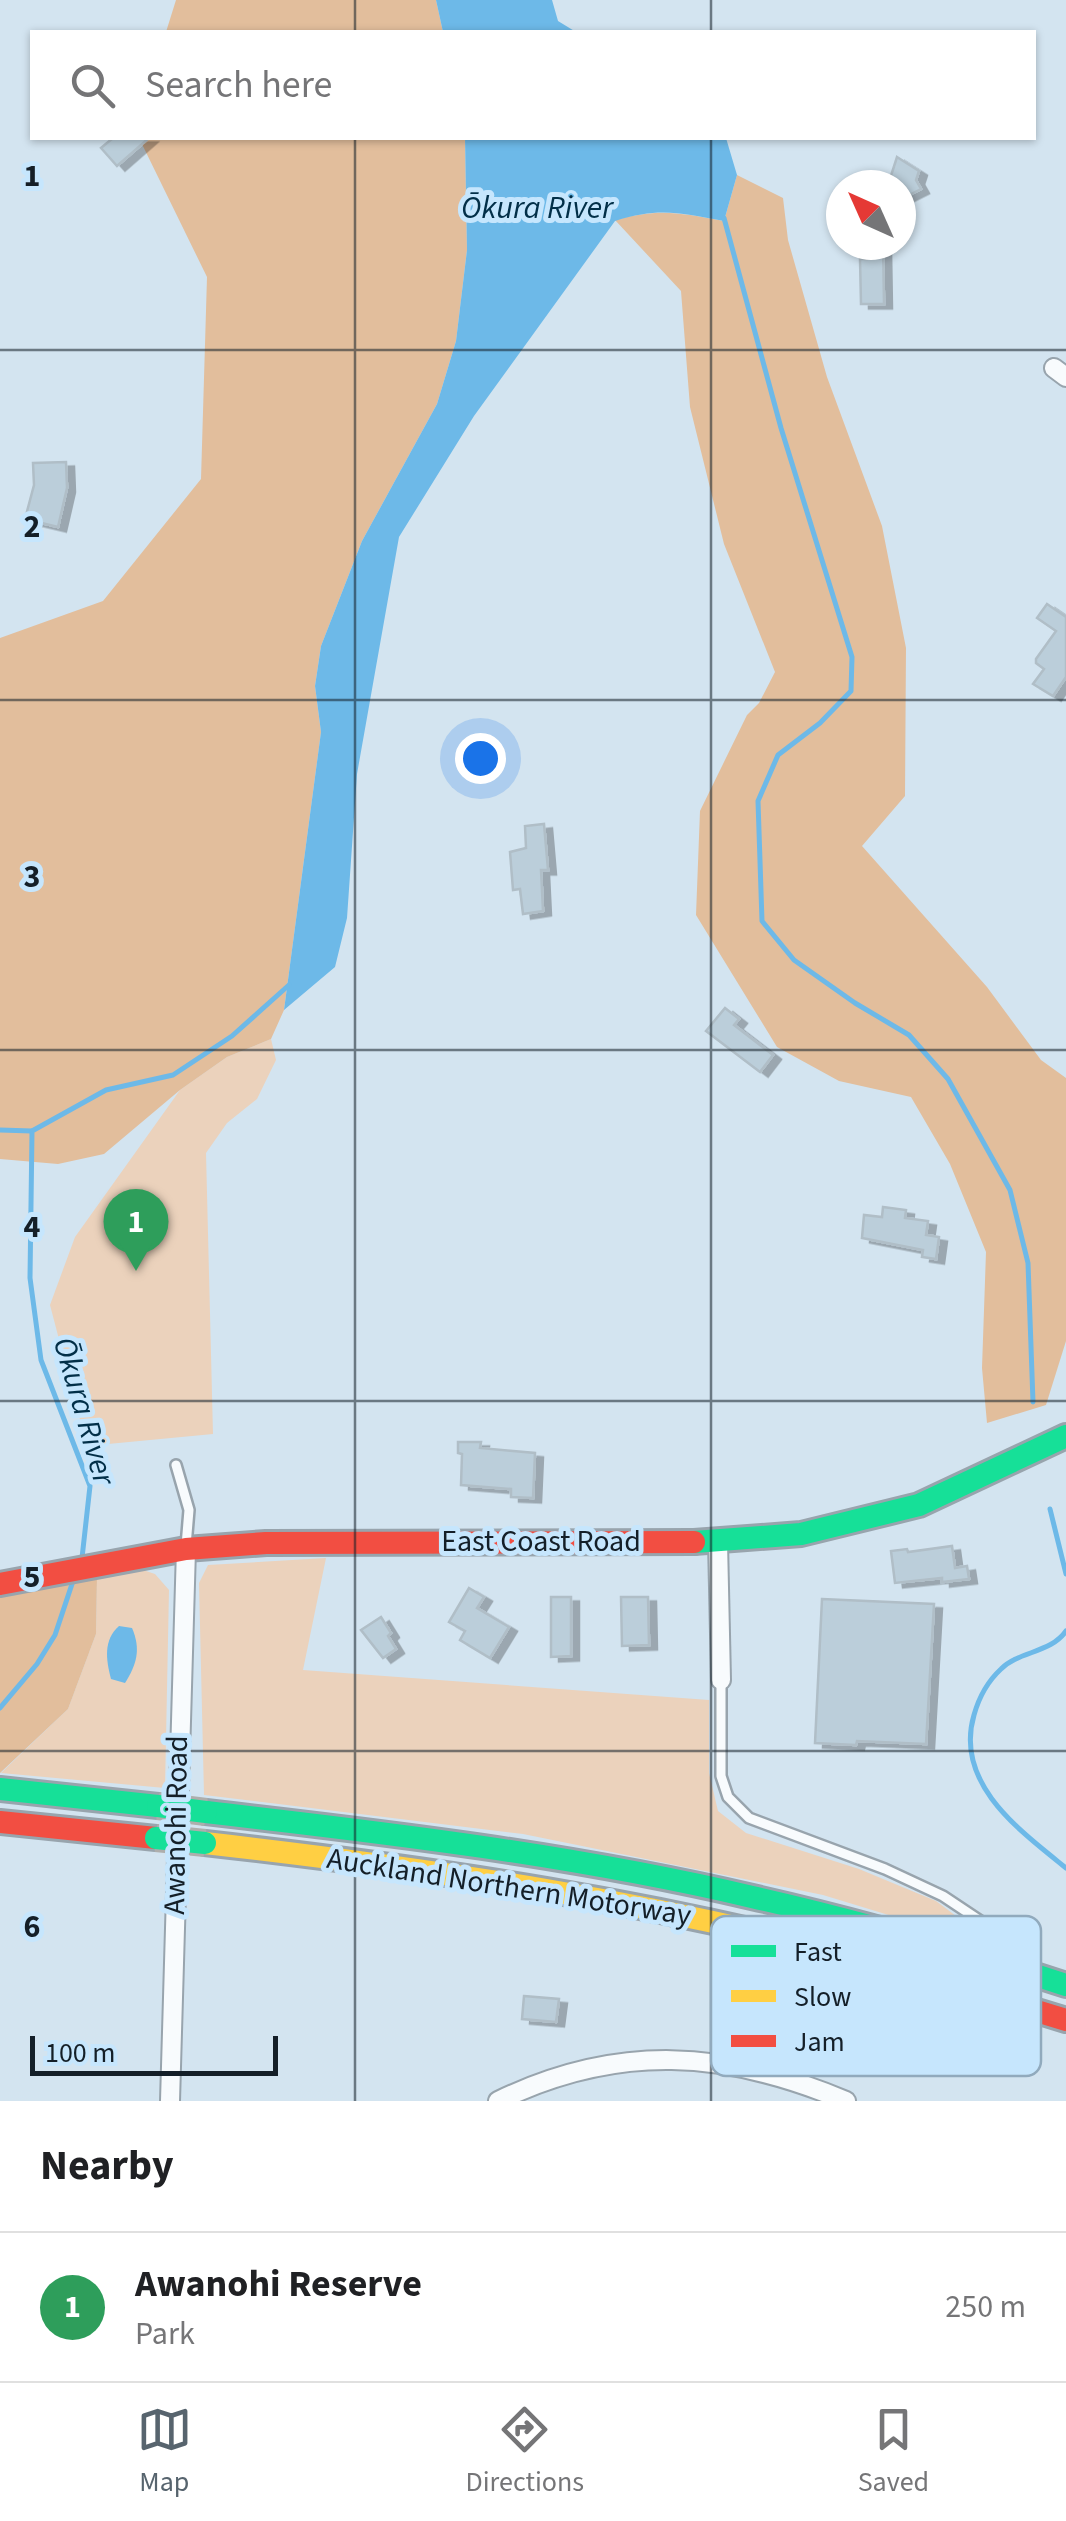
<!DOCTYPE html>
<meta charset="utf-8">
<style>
:root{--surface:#fff;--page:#f6f6f6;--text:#202124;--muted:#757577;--line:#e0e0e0;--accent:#57646e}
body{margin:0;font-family:"Source Sans 3",sans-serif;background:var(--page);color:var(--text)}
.compass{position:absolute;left:826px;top:170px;width:90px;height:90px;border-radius:50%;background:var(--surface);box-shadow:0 2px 8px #0004;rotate:315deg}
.scale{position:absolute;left:30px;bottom:25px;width:248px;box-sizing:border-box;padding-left:10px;border:5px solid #141f28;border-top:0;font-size:28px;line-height:35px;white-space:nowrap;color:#141f28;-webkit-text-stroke:8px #c6e6fd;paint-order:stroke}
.you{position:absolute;left:480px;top:758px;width:35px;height:35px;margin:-25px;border:8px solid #fff;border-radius:50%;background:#1a73e8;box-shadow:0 0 0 15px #1a73e833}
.badge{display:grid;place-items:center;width:65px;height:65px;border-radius:50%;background:var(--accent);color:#fff;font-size:32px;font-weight:700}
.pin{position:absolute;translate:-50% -82px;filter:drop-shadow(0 2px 5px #0008)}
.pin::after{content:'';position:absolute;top:52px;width:35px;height:30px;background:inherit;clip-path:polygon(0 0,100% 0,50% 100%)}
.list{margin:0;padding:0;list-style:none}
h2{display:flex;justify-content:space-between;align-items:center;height:130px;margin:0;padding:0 40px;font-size:42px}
h2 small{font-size:32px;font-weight:400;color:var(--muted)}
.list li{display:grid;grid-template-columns:65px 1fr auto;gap:30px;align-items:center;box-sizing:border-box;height:150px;padding:0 40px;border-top:2px solid var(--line)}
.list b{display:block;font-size:38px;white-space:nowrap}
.list p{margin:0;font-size:32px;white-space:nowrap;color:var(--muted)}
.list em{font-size:32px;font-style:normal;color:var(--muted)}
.icon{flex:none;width:55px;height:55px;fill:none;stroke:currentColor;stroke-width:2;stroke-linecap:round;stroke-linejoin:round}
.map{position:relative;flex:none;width:1066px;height:2101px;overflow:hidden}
.search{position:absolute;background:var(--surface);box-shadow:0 2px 8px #0004;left:30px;right:30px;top:30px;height:110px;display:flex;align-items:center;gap:25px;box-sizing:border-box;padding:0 35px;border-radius:0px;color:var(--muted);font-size:38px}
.sheet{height:280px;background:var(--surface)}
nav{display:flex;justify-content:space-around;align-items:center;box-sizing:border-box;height:140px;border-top:2px solid var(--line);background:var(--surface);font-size:28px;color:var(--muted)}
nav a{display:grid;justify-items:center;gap:5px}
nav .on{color:var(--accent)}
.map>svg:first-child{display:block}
.green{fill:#ebd2bc}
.forest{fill:#e2be9c}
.water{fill:#6db9e8}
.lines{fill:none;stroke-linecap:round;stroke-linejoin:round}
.stream{stroke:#6db9e8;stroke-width:5}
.building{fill:#bbceda;stroke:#b0bec7;stroke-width:2.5;filter:url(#shadow)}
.lane-casing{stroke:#98a4ad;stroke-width:14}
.street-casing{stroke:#98a4ad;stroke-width:22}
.fast-casing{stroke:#98a4ad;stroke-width:28}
.slow-casing{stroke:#98a4ad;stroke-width:28}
.jam-casing{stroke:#98a4ad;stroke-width:28}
.lane{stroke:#f8fbfd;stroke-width:9}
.street{stroke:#f8fbfd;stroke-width:18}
.fast{stroke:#16e098;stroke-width:22}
.slow{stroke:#ffcf43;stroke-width:22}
.jam{stroke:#f24e42;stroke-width:22}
.fast-bridge-casing{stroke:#aeaeac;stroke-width:28;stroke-linecap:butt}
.fast-bridge{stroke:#16e098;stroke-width:22}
.grid{fill:none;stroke:#141f28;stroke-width:2.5;stroke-opacity:0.55}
.labels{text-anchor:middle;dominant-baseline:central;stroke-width:10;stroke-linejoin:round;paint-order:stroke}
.street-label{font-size:30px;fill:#141f28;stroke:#c6e6fd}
.water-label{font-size:32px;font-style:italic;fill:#022f48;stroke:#c6e6fd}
.key{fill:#c6e6fd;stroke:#91aabd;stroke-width:2.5}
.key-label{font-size:28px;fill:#141f28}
.grid-label{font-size:32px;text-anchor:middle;font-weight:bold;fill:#141f28;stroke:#c6e6fd;stroke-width:10;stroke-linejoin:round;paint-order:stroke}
</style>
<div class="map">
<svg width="1066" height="2101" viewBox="0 0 1066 2101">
<defs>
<filter id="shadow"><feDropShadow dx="8" dy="4.5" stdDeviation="0" flood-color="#0004"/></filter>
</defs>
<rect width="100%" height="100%" fill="#d3e4f0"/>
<g class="green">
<path d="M271,1039L276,1060L257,1099L227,1123L206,1153L213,1434L87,1446L50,1305L75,1237L180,1090L227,1057Z"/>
<path d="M326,1558L303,1670L709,1700V1773L718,1811L746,1833L859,1869L936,1901L1000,1949L823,1895L523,1834L204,1795L199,1583L208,1565Z"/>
<path d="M140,1569L155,1574L169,1590L165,1788L1,1773L68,1709L96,1634L97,1578Z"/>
</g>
<g class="forest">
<path d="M176,0H436L443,32H166Z"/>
<path d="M139,138H465L467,250L456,341L437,404L362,541L321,646L315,686L321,732L284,1010L271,1039L227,1057L180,1090L104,1154L58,1164L0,1159V638L103,601L201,479L207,277Z"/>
<path d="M737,175L783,198L788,240L827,377L882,526L906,648L905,796L862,846L987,987L1041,1060L1066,1078V1341L1046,1405L987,1423L982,1368L986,1252L950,1164L911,1097L839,1081L777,1047L696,915L700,811L747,715L759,703L775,672L724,544L690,407L681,291L615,220C661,208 678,213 724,221Z"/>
<path d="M97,1578L96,1634L68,1709L0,1773V1595Z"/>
</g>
<g class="water">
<path d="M436,0H552L558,21L576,32H443Z"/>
<path d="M465,138H726L737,175L724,221C679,213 660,207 615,221L474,416L399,537L357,774L347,918L335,967L284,1010L321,732L315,686L321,646L362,541L437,404L456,341L467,250Z"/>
<path d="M119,1626L132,1628C141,1649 137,1664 125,1683L111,1679C106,1660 103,1640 119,1626Z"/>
</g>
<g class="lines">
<g class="stream">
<path d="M724,218L781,428L852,657L851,691L820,723L778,755L758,801L762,921L794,960L855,1003L909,1035L948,1079L1010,1190L1028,1263L1033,1402"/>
<path d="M0,1130L32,1131"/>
<path d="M1050,1509L1066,1574"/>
<path d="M82,1558L90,1486L41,1360L30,1278L32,1131L106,1090L173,1075L232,1036L289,985"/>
<path d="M1066,1631C1051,1653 1019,1651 1001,1669C987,1682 979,1697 974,1715C954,1783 1019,1830 1066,1868"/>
<path d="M0,1708L37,1664L55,1635L74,1578"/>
</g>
</g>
<g class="building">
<path d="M113,138H149L117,166L101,148Z"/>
<path d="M897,157L919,171L916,180L921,189L901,199V185H888Z"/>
<path d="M869,245H883L884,304H861L860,259H867Z"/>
<path d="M66,462L67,488L58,527L25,519L34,485L33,463Z"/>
<path d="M1047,604L1066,617V677L1053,696L1033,684L1044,669L1036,663V659L1056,631L1037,618Z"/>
<path d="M544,824L548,870H541L543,911L523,914L520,889L513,890L510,852L526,848L525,826Z"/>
<path d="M725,1008L739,1019L734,1025L773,1055L760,1072L706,1031Z"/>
<path d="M883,1207L906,1210L905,1218L928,1221L926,1235L939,1237L936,1259L922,1257L923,1250L862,1238L864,1215L882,1217Z"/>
<path d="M458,1442H481L480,1448L535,1453L533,1498L511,1497V1489L461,1485L462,1454L458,1453Z"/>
<path d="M952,1546L955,1568L967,1566L969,1579L942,1582V1578L895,1583L891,1551L907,1549L908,1552Z"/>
<path d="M469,1588L484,1597L477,1608L509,1627L490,1658L460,1640L465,1631L449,1622Z"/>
<path d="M551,1597H571V1656L551,1657Z"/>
<path d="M621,1597H648L649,1645L622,1646Z"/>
<path d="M822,1599L934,1604L926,1744L857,1741L856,1745L815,1743Z"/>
<path d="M381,1617L391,1633L388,1636L396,1649L383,1658L361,1630Z"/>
<path d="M524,1996L559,1999L556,2022L522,2019Z"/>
</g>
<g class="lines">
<g class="lane-casing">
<g id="lane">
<path d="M176,1465L189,1510L186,1546"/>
<path d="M721,1680V1776L728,1797L749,1818L885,1869L943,1896L991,1928L1026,1959"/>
</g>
</g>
<g class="street-casing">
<g id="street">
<path d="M1054,368L1066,377"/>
<path d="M718,1542L721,1680"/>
<path d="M170,2101L186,1549"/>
<path d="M498,2101C618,2043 725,2050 846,2101"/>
</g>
</g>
<g class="fast-casing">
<g id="fast">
<path d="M694,1542L801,1534L919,1505L1066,1436"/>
<path d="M0,1789L158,1806"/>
<path d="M206,1812C389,1833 573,1855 752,1897C859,1921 962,1951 1066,1985"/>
</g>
</g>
<g class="slow-casing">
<path id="slow" d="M205,1843C433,1869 662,1902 883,1964"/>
</g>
<g class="jam-casing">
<g id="jam">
<path d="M0,1584L186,1549L266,1543L694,1542"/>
<path d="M0,1822L156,1838"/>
<path d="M883,1964L1066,2020"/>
</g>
</g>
<use href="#lane" class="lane"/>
<use href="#street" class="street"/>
<use href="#fast" class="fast"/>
<use href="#slow" class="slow"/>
<use href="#jam" class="jam"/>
<g class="fast-bridge-casing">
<g id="fast-bridge">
<path d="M158,1806L206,1812"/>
<path d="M156,1838L205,1843"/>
</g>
</g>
<use href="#fast-bridge" class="fast-bridge"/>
</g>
<path class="grid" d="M355,0V32M711,0V32M355,138V2101M711,138V2101M0,350H1066M0,700H1066M0,1050H1066M0,1401H1066M0,1751H1066"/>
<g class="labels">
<g class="street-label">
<text x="541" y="1541">East Coast Road</text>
<text transform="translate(176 1825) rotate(-89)">Awanohi Road</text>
<text transform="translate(509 1887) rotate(9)">Auckland Northern Motorway</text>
</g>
<g class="water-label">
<text x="537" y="208">Ōkura River</text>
<text transform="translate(84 1411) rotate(74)">Ōkura River</text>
</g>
</g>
<rect x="711" y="1916" width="330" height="160" rx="15" class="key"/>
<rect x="731" y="1945" width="45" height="12" fill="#16e098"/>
<rect x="731" y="1990" width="45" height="12" fill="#ffcf43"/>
<rect x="731" y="2035" width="45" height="12" fill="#f24e42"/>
<g class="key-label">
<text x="794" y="1961">Fast</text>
<text x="794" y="2006">Slow</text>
<text x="794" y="2051">Jam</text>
</g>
<g class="grid-label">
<text x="32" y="186">1</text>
<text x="32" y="537">2</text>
<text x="32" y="887">3</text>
<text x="32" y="1237">4</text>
<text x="32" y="1587">5</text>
<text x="32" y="1937">6</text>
</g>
</svg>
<svg class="compass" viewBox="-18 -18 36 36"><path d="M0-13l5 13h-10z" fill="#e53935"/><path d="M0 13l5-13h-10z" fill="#757577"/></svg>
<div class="scale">100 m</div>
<div class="you"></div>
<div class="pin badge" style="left:136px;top:1271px;background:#2e9e5b">1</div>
<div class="search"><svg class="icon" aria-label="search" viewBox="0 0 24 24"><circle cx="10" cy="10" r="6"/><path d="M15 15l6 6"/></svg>Search here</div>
</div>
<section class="sheet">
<h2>Nearby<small></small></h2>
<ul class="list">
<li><span class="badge" style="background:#2e9e5b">1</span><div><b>Awanohi Reserve</b><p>Park</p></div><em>250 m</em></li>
</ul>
</section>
<nav>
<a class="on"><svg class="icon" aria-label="map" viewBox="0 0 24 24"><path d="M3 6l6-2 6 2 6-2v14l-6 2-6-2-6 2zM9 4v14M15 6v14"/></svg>Map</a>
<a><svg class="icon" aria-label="directions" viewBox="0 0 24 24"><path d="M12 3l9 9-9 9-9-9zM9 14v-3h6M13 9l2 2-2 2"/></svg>Directions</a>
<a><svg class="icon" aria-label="saved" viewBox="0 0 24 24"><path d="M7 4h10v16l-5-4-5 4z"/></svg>Saved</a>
</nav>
